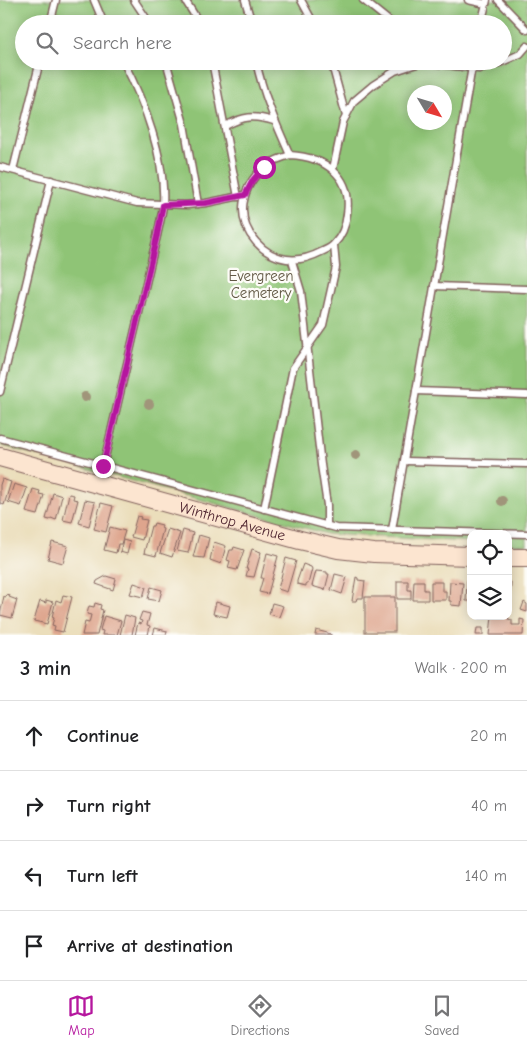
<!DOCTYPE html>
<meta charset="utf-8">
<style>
:root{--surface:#fff;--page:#f2f2f2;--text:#202124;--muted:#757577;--line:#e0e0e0;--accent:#b5179e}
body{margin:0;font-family:"Comic Neue",sans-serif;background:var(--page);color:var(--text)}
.controls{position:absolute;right:15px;bottom:15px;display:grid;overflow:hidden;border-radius:10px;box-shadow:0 2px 12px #0003}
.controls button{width:45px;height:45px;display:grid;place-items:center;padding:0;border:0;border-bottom:1px solid var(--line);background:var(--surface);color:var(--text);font:25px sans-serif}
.compass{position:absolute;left:407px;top:85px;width:45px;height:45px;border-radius:50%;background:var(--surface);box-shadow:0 2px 12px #0003;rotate:128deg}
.stop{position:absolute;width:15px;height:15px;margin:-11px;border:4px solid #b5179e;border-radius:50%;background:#fff}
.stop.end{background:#b5179e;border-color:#fff;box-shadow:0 1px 5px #0008}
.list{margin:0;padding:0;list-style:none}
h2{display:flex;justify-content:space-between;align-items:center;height:65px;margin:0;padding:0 20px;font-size:21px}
h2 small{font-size:16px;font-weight:400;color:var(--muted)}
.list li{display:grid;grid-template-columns:32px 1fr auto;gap:15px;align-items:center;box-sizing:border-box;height:70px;padding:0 20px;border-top:1px solid var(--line)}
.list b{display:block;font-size:19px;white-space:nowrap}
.list em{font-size:16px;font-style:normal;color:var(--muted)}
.icon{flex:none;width:28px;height:28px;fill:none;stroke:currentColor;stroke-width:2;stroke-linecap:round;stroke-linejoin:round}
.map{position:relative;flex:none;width:527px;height:635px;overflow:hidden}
.search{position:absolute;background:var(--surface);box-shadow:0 2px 12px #0003;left:15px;right:15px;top:15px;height:55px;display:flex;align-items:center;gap:12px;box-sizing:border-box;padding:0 18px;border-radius:28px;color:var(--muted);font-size:19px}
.sheet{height:345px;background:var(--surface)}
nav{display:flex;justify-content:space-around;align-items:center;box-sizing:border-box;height:70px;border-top:1px solid var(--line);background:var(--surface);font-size:14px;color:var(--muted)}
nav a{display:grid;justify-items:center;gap:2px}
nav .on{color:var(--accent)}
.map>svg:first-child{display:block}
.green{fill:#8fc476;stroke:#6c7250;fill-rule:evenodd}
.building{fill:#dea58d}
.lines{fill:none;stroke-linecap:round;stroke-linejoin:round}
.service-casing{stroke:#82625d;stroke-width:9}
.secondary-casing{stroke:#82625d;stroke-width:20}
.service{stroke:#fff;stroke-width:6}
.secondary{stroke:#fce5d0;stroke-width:18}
.tree{fill:#a0957a}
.route{stroke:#b5179e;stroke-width:6}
.labels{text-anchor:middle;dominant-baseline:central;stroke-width:4.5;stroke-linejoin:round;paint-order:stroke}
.park-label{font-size:15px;fill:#625945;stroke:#fdfcf7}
.street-label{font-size:15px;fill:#4a1f2b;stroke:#fdfcf7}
</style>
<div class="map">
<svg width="527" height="635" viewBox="0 0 527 635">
<rect width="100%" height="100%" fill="#fdfcf7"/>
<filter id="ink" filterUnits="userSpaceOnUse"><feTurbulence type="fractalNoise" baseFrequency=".02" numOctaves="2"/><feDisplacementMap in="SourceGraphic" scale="10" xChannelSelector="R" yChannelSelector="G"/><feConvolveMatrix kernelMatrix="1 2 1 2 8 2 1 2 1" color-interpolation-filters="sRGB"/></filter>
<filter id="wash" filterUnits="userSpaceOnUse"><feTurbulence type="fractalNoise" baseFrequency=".0096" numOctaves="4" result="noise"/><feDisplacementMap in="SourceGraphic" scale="20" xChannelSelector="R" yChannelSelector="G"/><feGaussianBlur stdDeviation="1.12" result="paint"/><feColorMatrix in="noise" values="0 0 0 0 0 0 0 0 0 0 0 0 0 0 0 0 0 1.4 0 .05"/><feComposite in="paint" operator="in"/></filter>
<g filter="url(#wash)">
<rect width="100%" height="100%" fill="#ebdebb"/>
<path class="green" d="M0,0H527V545L508,544V534H471V542L327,534L0,445ZM24,24H503V61H24ZM414,92H444V122H414Z"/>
<g id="blocks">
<g class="building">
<path d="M2,479L11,482L4,505L0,503V485Z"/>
<path d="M14,484L27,488L21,506L8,502Z"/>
<path d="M33,489L40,491L39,494L44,495L38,515L26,512Z"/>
<path d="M53,493L62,496L56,520L51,518L50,520L46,519Z"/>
<path d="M69,494L74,495L73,499L78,500L72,522L63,520Z"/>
<path d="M85,500L95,502L89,526L79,523Z"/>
<path d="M101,503L113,506L106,532L94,529Z"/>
<path d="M137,516L141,517L140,519L147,520L142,540L131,537Z"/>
<path d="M154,523L162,525L161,528L163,529L156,556L144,553L151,526H153Z"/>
<path d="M110,527L125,531L121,544H118L116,553L104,550Z"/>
<path d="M168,529L180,533L172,557L160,553Z"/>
<path d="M183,530L193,533L188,553L177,551Z"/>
<path d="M199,535L209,538L204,558L193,557Z"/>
<path d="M123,540L130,542L127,554L120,552Z"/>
<path d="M52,542L68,546L63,563L48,559Z"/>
<path d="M214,542L226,546L221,564L210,560Z"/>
<path d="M234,547L244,550L237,570L228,568L230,561L227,560L230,550H233Z"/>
<path d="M252,549L261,552L254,577L246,576L248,569H246Z"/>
<path d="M267,553L278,556L268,594L259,592L263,578H261Z"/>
<path d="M286,558L296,561L287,592L278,589Z"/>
<path d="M303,564L311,567L312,569L308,584H306V586L297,584V581Z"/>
<path d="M316,571L327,572V574H329L325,590L312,586Z"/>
<path d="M335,574L347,577L342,594L331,590Z"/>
<path d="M106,576L116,579L113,590L96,584L97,581Z"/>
<path d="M356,577L358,578V580L365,581L363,598H357L356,601H352Z"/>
<path d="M467,580H471V601H466Z"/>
<path d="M397,581H408V590H411V599H397Z"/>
<path d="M414,581H424V590H428V600H413Z"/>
<path d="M508,581L511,582L510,605H508Z"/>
<path d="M431,582H442V591H446V600H431Z"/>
<path d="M450,582L463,583L461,606L451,605V601H449Z"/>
<path d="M134,583L146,587L143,597L130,594Z"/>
<path d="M151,587L162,590L159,601L148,599Z"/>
<path d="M7,594L10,595L9,597L17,600L12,618L0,615L4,596L6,597Z"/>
<path d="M63,595L72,597L63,632L54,630L55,626L52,625L54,618L52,617L56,600L61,602Z"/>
<rect x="365" y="597" width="30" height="35"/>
<path d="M46,600L53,602L47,624L34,621L40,601L46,603Z"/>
<path d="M216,602L230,606L227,617L213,614Z"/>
<path d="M524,602L527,604V612L521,610Z"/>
<path d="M95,603L101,605L100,609L103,610L97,635H82L85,622L89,623L91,615L87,614L89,606L94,607Z"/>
<path d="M272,603L283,606L279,617L269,614Z"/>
<path d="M142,612L150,614L147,625L150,626L148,635H135L138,623L141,624L142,621L139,620Z"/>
<path d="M125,615L135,618L132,635H120Z"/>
<path d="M104,616L121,621L117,635H102L103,631L100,630Z"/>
<path d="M492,616H509L508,619L512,620V625H520V619L524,620L523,635H490Z"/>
<path d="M155,628L167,631L166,635H153Z"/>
<path d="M477,628H483V635H476Z"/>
<path d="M316,630L331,634V635H315Z"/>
</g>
</g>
</g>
<g filter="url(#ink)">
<use href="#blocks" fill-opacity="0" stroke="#82625d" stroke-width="1"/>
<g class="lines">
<g class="service-casing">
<g id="service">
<path d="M94,0L104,24"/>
<path d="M134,0L150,24"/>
<path d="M185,0L200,24"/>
<path d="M245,0L252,24"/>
<path d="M301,0L314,24"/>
<path d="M363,0L393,24"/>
<path d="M468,0L486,4"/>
<path d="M498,0L527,30"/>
<path d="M50,24L56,0"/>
<path d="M481,24L487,0"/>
<path d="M166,61L184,124L198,204"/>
<path d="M212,61L238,197"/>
<path d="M256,61C263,94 276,124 290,155"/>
<path d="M331,61L346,116"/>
<path d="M225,126C244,116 253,115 274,121"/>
<path d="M290,155C325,157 353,176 347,214C346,224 342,236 334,244C331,248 325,250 321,252C298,264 274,262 256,242C235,218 241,188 263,168C270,161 282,158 290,155Z"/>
<path d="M0,167L137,203L187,205L206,203L245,195"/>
<path d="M333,169L343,122L354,101L373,85L395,71L423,62L479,69L502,62L520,54L527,46"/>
<path d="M13,170L40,61"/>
<path d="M292,261L301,291L321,465L327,505V526"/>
<path d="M434,286L527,289"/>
<path d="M416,391L527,395"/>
<path d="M0,392L51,180"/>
<path d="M0,438L336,528L527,534"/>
<path d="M405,461L527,464"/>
<path d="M103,466L157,236C159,226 162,215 163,205C166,160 144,101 123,61"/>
<path d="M264,509L293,368L323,325L336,267L334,245"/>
<path d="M392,530L473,61"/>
</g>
</g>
<g class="secondary-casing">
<g id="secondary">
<path id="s1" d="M0,457L300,540L338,549L374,553L471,556"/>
<path d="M508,558H527"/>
</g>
</g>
<use href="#service" class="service"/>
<use href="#secondary" class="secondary"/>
</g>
<g class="tree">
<circle cx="85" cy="397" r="5"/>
<circle cx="149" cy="404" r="5"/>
<circle cx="356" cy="455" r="5"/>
<circle cx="502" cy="501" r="5"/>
</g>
</g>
<g class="lines" filter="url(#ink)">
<path class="route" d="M103,466L157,236L163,205L206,203L245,195L253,180L264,167"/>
</g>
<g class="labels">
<g class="park-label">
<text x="261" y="276">Evergreen<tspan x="261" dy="17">Cemetery</tspan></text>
</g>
<g class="street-label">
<text stroke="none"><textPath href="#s1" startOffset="241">Winthrop Avenue</textPath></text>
</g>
</g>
</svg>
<div class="controls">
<button><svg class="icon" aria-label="locate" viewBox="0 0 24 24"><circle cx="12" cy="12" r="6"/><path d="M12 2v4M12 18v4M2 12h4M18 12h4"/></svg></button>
<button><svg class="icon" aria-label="layers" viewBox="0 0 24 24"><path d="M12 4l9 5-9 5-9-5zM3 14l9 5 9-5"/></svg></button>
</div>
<svg class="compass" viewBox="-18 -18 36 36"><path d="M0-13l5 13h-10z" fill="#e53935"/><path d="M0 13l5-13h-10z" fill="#757577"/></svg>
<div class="stop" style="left:264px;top:167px"></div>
<div class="stop end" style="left:103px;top:466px"></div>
<div class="search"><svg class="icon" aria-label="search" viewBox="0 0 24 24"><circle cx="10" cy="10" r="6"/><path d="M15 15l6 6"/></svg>Search here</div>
</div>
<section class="sheet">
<h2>3 min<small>Walk · 200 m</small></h2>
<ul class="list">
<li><svg class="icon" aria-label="ahead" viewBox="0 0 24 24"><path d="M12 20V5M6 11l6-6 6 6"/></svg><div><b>Continue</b></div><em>20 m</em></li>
<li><svg class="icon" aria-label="right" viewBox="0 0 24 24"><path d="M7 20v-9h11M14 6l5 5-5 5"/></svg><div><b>Turn right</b></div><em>40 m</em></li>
<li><svg class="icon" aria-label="left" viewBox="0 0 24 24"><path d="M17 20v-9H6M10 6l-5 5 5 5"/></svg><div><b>Turn left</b></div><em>140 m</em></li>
<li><svg class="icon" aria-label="arrive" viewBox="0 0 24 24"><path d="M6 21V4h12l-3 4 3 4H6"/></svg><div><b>Arrive at destination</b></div></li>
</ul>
</section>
<nav>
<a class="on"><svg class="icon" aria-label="map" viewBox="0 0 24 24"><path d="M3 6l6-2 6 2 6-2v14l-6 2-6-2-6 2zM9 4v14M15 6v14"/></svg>Map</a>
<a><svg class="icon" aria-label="directions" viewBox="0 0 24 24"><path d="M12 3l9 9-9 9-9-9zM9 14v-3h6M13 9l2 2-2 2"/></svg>Directions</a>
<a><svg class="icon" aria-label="saved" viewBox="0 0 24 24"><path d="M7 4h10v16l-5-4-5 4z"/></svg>Saved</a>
</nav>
